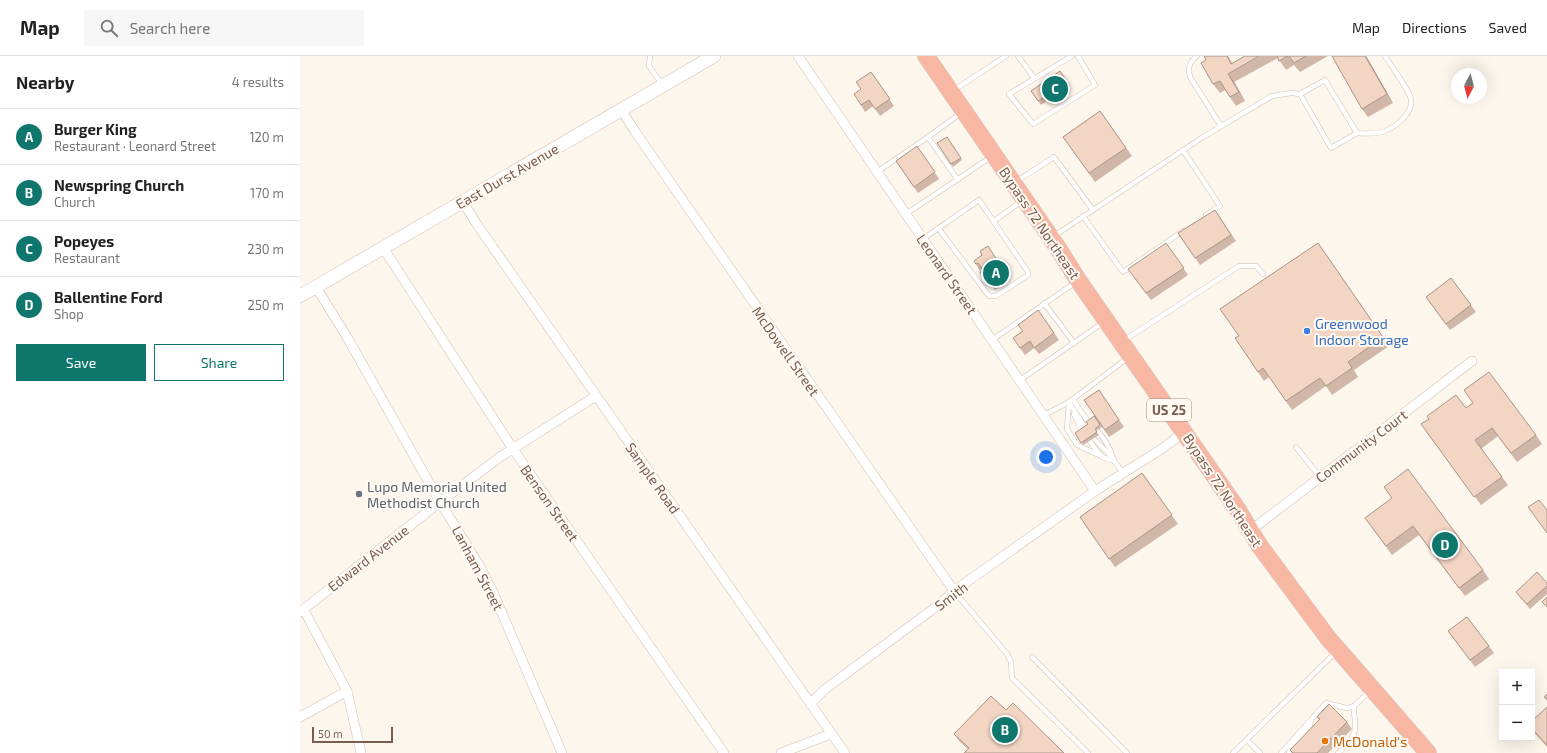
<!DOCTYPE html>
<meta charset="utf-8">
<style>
:root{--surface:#fff;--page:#f6f6f6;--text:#222;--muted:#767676;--line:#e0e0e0;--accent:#0f766e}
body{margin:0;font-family:"Exo 2",sans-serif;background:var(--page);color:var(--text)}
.controls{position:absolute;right:12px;bottom:12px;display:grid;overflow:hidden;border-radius:0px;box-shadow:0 4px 16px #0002}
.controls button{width:36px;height:36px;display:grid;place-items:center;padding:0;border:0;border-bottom:1px solid var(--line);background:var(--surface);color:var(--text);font:20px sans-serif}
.compass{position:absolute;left:1151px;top:12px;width:36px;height:36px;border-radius:50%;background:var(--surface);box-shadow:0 4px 16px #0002;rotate:187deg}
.scale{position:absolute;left:12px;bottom:10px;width:81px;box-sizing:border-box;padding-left:4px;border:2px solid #7a5c4d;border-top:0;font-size:11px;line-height:14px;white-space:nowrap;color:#7a5c4d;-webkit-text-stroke:3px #fffaf3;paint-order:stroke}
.you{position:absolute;left:746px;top:401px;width:14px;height:14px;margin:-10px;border:3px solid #fff;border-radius:50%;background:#1a73e8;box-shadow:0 0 0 6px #1a73e833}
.badge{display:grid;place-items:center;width:26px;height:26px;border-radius:50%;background:var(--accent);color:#fff;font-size:13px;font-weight:700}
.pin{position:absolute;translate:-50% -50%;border:2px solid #fff;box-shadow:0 1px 4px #0006}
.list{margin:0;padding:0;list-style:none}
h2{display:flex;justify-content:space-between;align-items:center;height:52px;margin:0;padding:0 16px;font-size:17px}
h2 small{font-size:13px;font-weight:400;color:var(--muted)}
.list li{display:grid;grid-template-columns:26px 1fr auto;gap:12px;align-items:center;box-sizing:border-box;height:56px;padding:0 16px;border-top:1px solid var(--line)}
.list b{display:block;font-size:15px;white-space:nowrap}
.list p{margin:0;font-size:13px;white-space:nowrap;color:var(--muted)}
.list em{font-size:13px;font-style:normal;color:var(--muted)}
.actions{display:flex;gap:8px;padding:12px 16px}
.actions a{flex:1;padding:9px 0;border:1px solid var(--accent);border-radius:0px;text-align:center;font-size:14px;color:var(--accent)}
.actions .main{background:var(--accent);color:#fff}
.icon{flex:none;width:22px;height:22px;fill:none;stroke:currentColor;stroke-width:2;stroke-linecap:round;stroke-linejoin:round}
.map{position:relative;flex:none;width:1247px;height:697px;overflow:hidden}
header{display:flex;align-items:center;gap:24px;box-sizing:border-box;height:56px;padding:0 20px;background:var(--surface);border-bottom:1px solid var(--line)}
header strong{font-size:19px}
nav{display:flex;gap:22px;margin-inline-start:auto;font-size:14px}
.search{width:280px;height:36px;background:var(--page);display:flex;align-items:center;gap:10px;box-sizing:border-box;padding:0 14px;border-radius:0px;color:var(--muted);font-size:15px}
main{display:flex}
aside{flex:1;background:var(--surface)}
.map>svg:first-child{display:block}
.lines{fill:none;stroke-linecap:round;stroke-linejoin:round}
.lane-casing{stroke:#d1beb0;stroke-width:5.5}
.street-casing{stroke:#d1beb0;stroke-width:10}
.secondary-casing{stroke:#d6c0b0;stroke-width:14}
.highway-casing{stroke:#dad1cd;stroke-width:18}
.lane{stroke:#fff;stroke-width:4.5}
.street{stroke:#fff;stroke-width:9}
.secondary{stroke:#fff;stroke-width:13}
.highway{stroke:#f7b7a3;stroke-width:17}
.wall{fill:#d1b7a8}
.shaded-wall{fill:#aa9588}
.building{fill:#f3d5c3;stroke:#aa9588}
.shop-dot{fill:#3f7fe0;stroke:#fffaf3;stroke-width:1.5}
.worship-dot{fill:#6b7280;stroke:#fffaf3;stroke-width:1.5}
.food-dot{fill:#e8710a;stroke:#fffaf3;stroke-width:1.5}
.labels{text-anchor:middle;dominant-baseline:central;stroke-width:4;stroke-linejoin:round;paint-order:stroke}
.shield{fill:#fffaf3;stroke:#a28b7f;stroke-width:1}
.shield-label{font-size:13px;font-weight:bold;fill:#7a5c4d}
.street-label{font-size:14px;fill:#7a5c4d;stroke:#fffaf3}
.shop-label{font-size:14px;fill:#366cbe;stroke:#fffaf3;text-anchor:start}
.worship-label{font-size:14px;fill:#5b616d;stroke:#fffaf3;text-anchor:start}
.food-label{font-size:14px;fill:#c56008;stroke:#fffaf3;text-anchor:start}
</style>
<header>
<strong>Map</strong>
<div class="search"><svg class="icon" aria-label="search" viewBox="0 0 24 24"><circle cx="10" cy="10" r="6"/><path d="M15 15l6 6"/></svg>Search here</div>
<nav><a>Map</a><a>Directions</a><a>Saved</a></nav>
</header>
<main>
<aside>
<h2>Nearby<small>4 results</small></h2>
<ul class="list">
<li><span class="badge">A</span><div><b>Burger King</b><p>Restaurant · Leonard Street</p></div><em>120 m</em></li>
<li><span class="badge">B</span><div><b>Newspring Church</b><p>Church</p></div><em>170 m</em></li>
<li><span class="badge">C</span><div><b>Popeyes</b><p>Restaurant</p></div><em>230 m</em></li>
<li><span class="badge">D</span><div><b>Ballentine Ford</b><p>Shop</p></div><em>250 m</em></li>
</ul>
<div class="actions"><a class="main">Save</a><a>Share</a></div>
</aside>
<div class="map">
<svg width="1247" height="697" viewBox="0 0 1247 697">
<rect width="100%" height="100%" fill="#fdf6ec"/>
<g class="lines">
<g class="lane-casing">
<g id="lane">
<path d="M350,0L349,10L362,28"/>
<path d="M718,0L734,22"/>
<path d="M772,0L709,38L733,68L795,29L778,0"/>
<path d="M897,0C889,6 888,11 890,21L921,70"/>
<path d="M654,34L706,0"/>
<path d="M1057,77C1067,78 1076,78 1085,75C1097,70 1116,55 1110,40C1105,28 1092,11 1085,0"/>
<path d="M883,94L920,150L906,159"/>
<path d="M577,116L628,81"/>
<path d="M658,124L628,81L661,57"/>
<path d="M717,125L754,101L793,154"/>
<path d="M606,158L691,101"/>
<path d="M783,160L823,216L883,175"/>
<path d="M694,165L722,145"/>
<path d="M754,180L903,81L972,40L991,37L1000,38L1031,92L1057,77L1025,24L1000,38"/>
<path d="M623,183L679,144L728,216V219L696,240H689L639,173"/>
<path d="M744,247L774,287"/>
<path d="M692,284L776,226"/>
<path d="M823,285L939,210H956L963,218"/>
<path d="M720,324L804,266"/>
<path d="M773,343C778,351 783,360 790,367C802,379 809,388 814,405"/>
<path d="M769,346L767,373L777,389L799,399"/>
<path d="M774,358L782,376L802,401L814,405"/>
<path d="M744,359L769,346"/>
<path d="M786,373L769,346L829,301"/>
<path d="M793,382L810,399L823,417"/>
<path d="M996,391L1020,421"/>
<path d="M654,535L707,598L711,606L712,622L788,697"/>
<path d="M732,601L827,697"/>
<path d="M947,684L960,697"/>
<path d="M933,697L1036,596"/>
<path d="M981,697L1026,647L1047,652L1054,650L1070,635"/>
<path d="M989,697L990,693L1009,672L1011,665"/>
<path d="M1038,697C1047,688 1057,680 1055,666C1055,660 1053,656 1054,650"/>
</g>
</g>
<g class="street-casing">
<g id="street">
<path d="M498,0L795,435"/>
<path d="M321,53L334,74L654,535"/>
<path d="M163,146L176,167L545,697"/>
<path d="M84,193L213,393L424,697"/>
<path d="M16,231L47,281L140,446L179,509L192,534L262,697"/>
<path d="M950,475L1172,305"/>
<path d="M4,554L47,635L61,697"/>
<path d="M0,556L140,446L200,401L296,340"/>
<path d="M510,648L524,634L637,550L654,535L795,435L863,392L884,376"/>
<path d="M0,661L47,635"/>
<path d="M481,697L531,678"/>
</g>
</g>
<g class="secondary-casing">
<path id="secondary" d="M0,240L414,0"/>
</g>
<g class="highway-casing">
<path id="highway" d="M626,0L758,192L778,224L938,454L959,489L1028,582L1128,697"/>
</g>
<use href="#lane" class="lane"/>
<use href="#street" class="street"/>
<use href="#secondary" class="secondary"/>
<use href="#highway" class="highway"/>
</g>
<g class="wall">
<path d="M904,0H928L932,7L945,0H1028L1000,16L994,9L986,14L978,2L934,26L945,45L936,50L925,34L920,37L913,28L906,4Z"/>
<path d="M1066,0L1093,47L1068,61L1062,53Z"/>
<path d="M760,15L770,30L761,36L763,39L751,47L749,44L741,49L731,35Z"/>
<path d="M571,16L594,50L580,60L573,50L565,56L554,38L561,33Z"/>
<path d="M800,55L832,100L795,126L763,81Z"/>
<path d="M647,81L662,104L653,111L637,87Z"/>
<path d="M617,90L639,123L618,137L596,105Z"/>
<path d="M915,154L936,185L900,209L878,177Z"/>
<path d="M866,187L888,219L851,244L833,220Z"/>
<path d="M1018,187L1089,290L1054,314L1058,321L1032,339L1026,330L992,354L969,321L964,325L935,282L939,280Z"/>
<path d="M688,190L710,224L695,234L690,227L688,228L680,216L683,214L682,213L680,215L674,205L682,199Z"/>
<path d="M1151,222L1176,256L1150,274L1126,241Z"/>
<path d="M738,254L759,284L739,298L734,292L725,299L713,282L723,275Z"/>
<path d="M799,334L824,371L809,381L784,344Z"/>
<path d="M1166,352L1236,379L1242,388L1217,406L1198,380L1181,393L1208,429L1181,449L1127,377Z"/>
<path d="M794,360L802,371L796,375L799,379L783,389L775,377L788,368Z"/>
<path d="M842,417L878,468L815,511L780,461Z"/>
<path d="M1092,442L1183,514L1189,523L1165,540L1119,479L1092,499L1065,462Z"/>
<path d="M1247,527V538L1230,553L1219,540L1216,536Z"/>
<path d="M1148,575L1189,590L1194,597L1175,611Z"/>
<path d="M1247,651V691L1232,674V665Z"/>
<path d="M706,654L668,693L660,686L654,678Z"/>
<path d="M1017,661L1047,666L1052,673L1028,697H992L990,694L1019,664Z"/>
</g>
<g class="shaded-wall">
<path d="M1065,0H1066L1093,47L1087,38Z"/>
<path d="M928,18L934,26L945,45L939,36Z"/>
</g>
<g class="building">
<path d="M904,0H927L931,8L945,0H959L928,18L939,36L930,41L920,25L913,28L901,7L906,4Z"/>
<path d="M977,0H988L979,5Z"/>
<path d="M989,0H1006L994,7Z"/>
<path d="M1032,0H1065L1087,38L1062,53Z"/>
<path d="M760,15L767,25L758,32L759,34L748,42L746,40L738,45L731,35Z"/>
<path d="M571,16L590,43L575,53L569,44L561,49L554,38L561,33L556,26Z"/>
<path d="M800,55L826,92L789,117L763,81Z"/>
<path d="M647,81L661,102L651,108L637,87Z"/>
<path d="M617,90L635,116L614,131L596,105Z"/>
<path d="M915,154L931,179L895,202L878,177Z"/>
<path d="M866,187L884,212L846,237L828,213Z"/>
<path d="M1018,187L1083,281L1048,306L1052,312L1026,330L1020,322L986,345L963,312L958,316L935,282L939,280L920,253Z"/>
<path d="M688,190L706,218L691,227L686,220L684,222L680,216L683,214L678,207L676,208L674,205L682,199L680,195Z"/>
<path d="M1151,222L1171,249L1146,268L1126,241Z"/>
<path d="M738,254L754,277L734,292L730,285L720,292L713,282L723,275L718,269Z"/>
<path d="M1189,316L1236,379L1211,397L1192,372L1175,384L1202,421L1174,441L1121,368L1129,363L1127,360L1156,339L1166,352L1173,347L1164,334Z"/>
<path d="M799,334L819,364L805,374L784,344Z"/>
<path d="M794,360L800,369L795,373L797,376L781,387L775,377L788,368L786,366Z"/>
<path d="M1108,413L1183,514L1159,532L1113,470L1086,490L1065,462L1092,442L1084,431Z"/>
<path d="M842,417L872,459L809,503L780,461Z"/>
<path d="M1239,444L1247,454V477L1228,451Z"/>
<path d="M1237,516L1247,527V530L1227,548L1216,536Z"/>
<path d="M1247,541V551L1242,546Z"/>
<path d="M1167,561L1189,590L1170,604L1148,575Z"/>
<path d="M1247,638V644L1244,641Z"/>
<path d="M691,640L706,654L713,647L764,697H664L669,692L654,678Z"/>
<path d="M1029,648L1047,666L1017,697H993L990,694L1020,663L1017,661Z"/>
<path d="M1247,651V689L1232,673V665Z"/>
</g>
<circle class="shop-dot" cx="1007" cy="275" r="4"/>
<circle class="worship-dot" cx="59" cy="438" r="4"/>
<circle class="food-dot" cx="1025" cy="685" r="4"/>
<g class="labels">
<rect class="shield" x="847" y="343" width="44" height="22" rx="3"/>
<g class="shield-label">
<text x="869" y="354">US 25</text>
</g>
<g class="street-label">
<text transform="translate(207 120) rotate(-30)">East Durst Avenue</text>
<text transform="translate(740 167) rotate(56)">Bypass 72 Northeast</text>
<text transform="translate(647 218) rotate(55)">Leonard Street</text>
<text transform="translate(486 295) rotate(55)">McDowell Street</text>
<text transform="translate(1061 390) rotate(-37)">Community Court</text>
<text transform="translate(353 422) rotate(55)">Sample Road</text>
<text transform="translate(923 434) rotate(57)">Bypass 72 Northeast</text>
<text transform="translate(250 447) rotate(55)">Benson Street</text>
<text transform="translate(68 502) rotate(-38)">Edward Avenue</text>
<text transform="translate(178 512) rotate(62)">Lanham Street</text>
<text transform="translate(651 540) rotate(-37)">Smith</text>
</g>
<g class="shop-label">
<text x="1015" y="267">Greenwood<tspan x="1015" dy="16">Indoor Storage</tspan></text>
</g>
<g class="worship-label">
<text x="67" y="430">Lupo Memorial United<tspan x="67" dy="16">Methodist Church</tspan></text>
</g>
<g class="food-label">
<text x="1033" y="685">McDonald's</text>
</g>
</g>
</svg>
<div class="controls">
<button>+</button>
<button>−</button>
</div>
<svg class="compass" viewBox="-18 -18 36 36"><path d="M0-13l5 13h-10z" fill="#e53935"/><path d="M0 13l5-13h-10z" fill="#767676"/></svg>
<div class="scale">50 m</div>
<div class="you"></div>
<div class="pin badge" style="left:696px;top:217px">A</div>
<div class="pin badge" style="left:705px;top:674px">B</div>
<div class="pin badge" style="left:755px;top:33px">C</div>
<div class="pin badge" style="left:1145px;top:489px">D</div>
</div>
</main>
